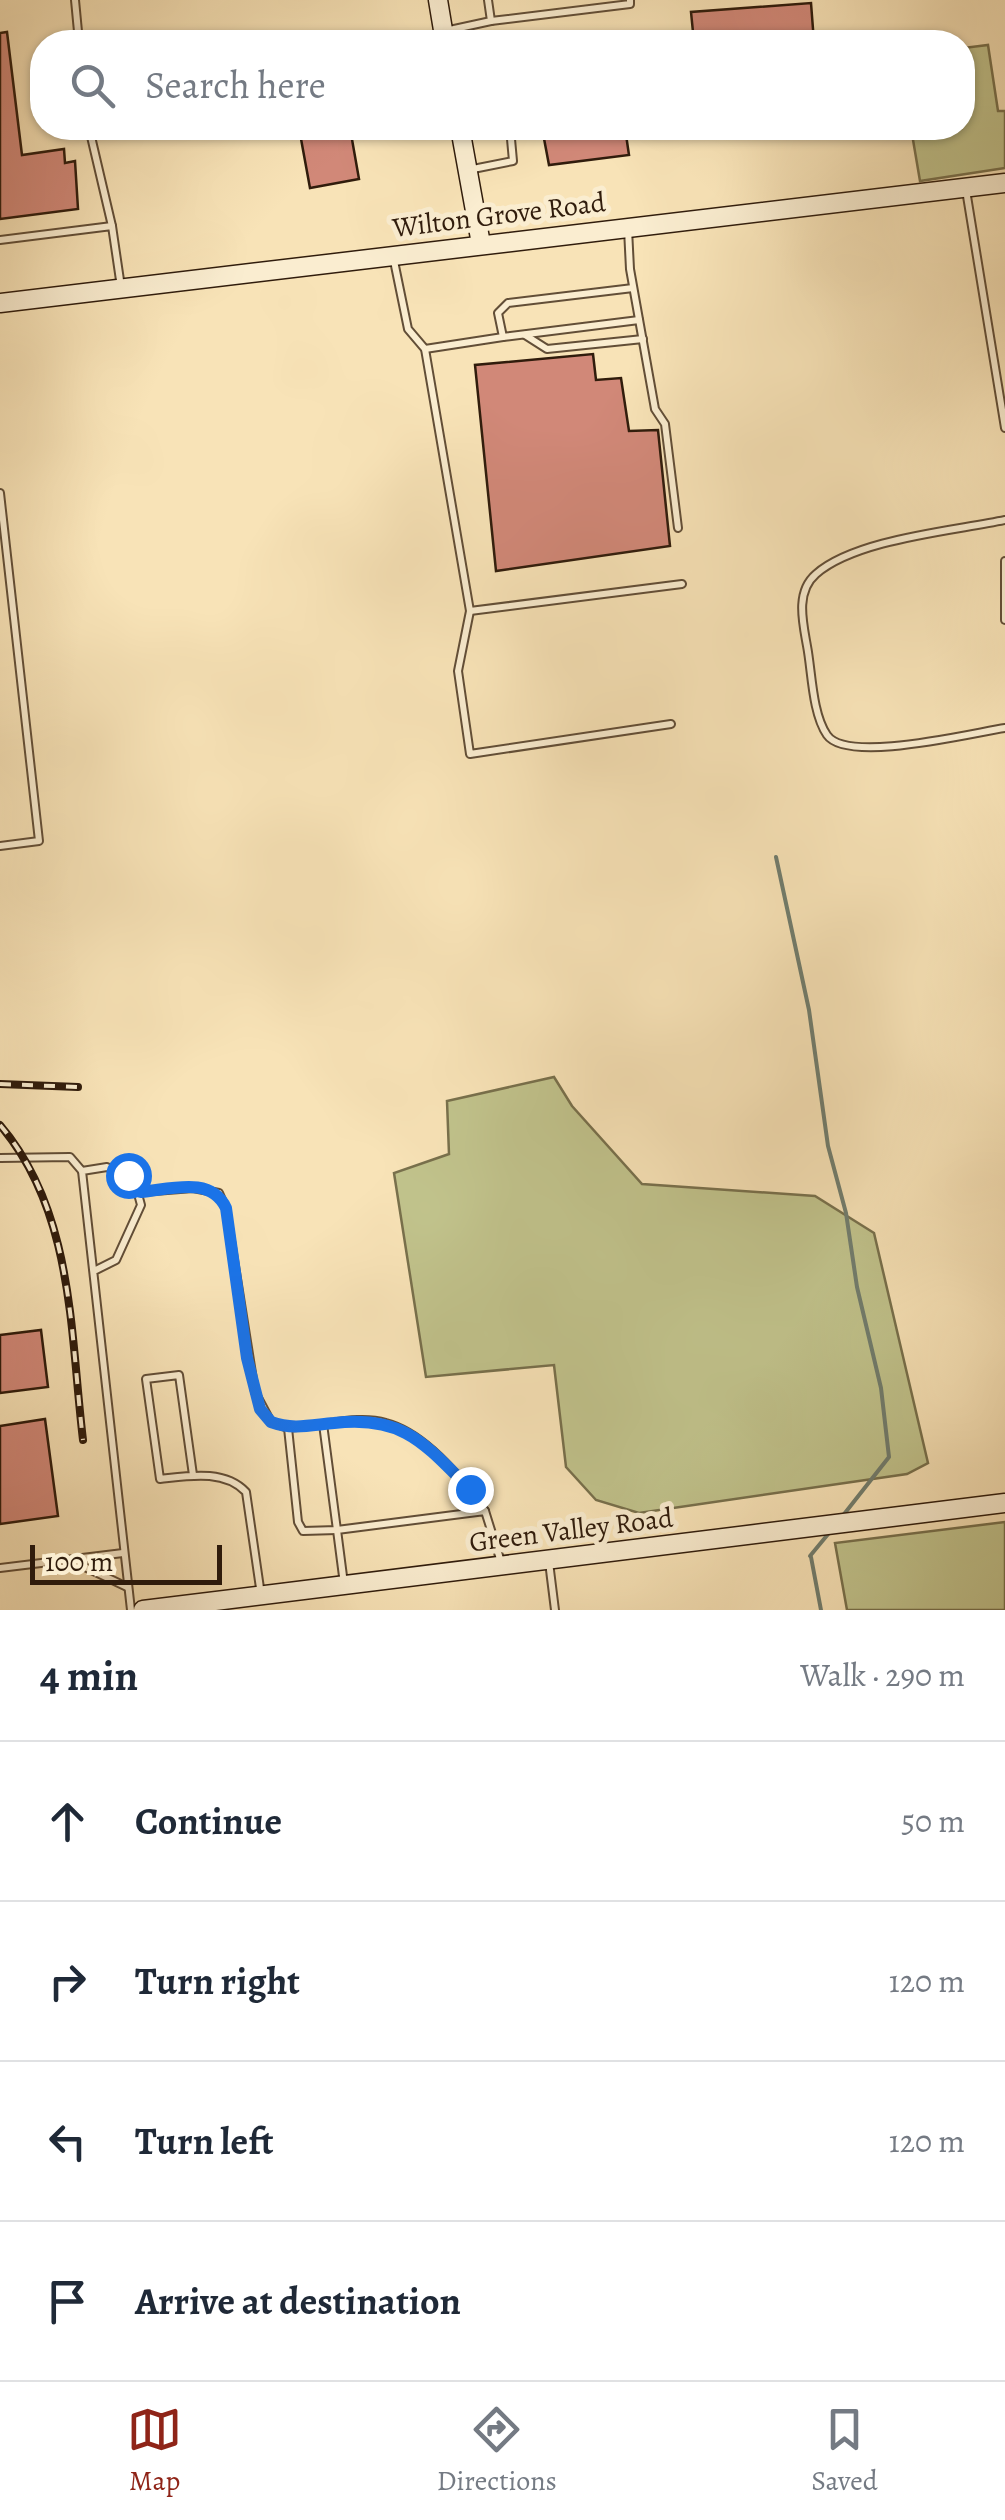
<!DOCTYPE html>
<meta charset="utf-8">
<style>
:root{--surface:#fff;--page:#f2f2f3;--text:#1f2937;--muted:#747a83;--line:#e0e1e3;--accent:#8f2418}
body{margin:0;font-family:Alegreya,serif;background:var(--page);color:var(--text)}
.scale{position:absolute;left:30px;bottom:25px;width:192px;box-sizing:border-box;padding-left:10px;border:5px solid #301c0c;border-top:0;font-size:28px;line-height:35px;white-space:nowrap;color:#301c0c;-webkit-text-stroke:8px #faedd0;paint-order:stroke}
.stop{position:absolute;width:30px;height:30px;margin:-22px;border:8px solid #1a73e8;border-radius:50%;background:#fff}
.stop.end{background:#1a73e8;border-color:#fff;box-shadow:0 2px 10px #0008}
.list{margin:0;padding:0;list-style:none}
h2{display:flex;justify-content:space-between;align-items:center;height:130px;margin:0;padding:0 40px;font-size:42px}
h2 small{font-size:32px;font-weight:400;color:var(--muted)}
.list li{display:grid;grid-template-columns:65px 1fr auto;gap:30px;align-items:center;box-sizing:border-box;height:160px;padding:0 40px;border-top:2px solid var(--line)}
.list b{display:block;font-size:38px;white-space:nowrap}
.list em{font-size:32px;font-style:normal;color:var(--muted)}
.icon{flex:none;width:55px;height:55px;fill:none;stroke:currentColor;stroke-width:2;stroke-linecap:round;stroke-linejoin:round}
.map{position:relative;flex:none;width:1005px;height:1610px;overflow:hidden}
.search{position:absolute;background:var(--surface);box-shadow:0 2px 8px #0004;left:30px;right:30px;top:30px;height:110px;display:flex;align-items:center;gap:25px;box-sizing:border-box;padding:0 35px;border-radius:40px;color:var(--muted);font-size:38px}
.sheet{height:770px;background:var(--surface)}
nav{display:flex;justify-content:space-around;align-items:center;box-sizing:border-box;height:140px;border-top:2px solid var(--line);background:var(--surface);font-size:28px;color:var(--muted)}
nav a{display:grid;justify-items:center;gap:5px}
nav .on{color:var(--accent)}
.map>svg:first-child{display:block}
.green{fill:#c1c38c;stroke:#78704c;stroke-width:2.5}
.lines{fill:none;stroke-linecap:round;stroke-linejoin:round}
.stream{stroke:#717d6e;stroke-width:4}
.building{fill:#d18878;stroke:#301c0c;stroke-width:2.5}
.lane-casing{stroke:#624e37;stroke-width:10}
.secondary-casing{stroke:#301c0c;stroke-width:21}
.lane{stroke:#faedd0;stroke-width:6}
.secondary{stroke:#faedd0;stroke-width:18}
.rail-casing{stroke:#301c0c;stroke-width:8}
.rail{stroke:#faedd0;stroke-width:4;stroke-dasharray:11;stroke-linecap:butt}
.route{stroke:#1a73e8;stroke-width:12}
.labels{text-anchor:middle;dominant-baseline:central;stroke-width:10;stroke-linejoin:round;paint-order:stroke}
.street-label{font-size:28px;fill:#301c0c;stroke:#faedd0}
</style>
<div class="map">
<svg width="1005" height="1610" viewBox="0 0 1005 1610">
<rect width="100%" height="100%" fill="#f8e3b7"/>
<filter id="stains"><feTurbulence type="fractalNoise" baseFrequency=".002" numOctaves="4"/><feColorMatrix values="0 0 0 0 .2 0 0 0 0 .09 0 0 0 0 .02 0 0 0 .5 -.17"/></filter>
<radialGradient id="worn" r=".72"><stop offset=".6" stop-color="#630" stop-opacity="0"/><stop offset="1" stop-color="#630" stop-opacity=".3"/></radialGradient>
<g class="green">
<path d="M988,45L998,111H1005V168L920,181L911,128H962L963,48Z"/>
<path d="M554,1077L572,1106L642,1184L815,1196L874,1233L928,1463L907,1474L639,1513L596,1500L566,1467L554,1365L426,1377L394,1173L449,1154L447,1101Z"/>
<path d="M1005,1522V1610H847L835,1543Z"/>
</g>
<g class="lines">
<g class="stream">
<path d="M776,857L809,1010L828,1146L846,1213L857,1287L881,1388L889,1457L841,1518"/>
<path d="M810,1556L829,1533"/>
<path d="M811,1557L821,1610"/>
</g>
</g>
<g class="building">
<path d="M811,3L814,42H694L691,12Z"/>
<path d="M7,32L22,155L64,149L65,163L75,161L78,209L0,219V33Z"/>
<path d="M299,128H350L359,179L310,188Z"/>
<path d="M542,128H625L629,155L549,165Z"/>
<path d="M593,354L596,380L621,378L629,431L658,430L670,546L496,571L475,365Z"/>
<path d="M41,1330L48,1387L0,1393V1335Z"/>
<path d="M45,1419L58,1516L0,1524V1426Z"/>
</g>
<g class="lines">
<g class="lane-casing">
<g id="lane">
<path d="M75,0L79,42"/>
<path d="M491,21L630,4V0"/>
<path d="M445,31L491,21L488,0"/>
<path d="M89,128L112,226"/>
<path d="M468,170L513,161L510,128"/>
<path d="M966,190L1005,428"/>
<path d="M628,229L630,269L655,409L665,424L678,528"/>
<path d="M0,240L112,226L121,287"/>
<path d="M393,256L408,329L425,349L470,611L682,584"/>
<path d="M633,288L508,303L498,313L503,337L639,320"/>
<path d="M525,335L547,349L643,339"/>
<path d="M425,349L503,337"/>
<path d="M0,493L39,841L0,846"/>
<path d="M1005,520C953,531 856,539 816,574C795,592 803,623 807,646C812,672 812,713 827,735C847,764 972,733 1005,728"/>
<path d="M1005,561V620"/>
<path d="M470,611L458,671L470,754L671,724"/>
<path d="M0,1158L70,1157L82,1171"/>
<path d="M142,1192L193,1188L219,1193L226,1209L255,1392L271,1422L288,1428"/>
<path d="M96,1270L116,1260L141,1205L135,1183L107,1167L82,1171L131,1610"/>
<path d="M323,1424L288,1428L298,1522L303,1531L337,1530L323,1424C344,1421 366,1417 386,1423C425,1433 463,1480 485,1511"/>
<path d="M193,1475L179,1375L146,1379L160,1479C188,1476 224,1469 246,1492L261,1595"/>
<path d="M70,1560L127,1587"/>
<path d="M549,1562L555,1610"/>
<path d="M0,1568L123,1553"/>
<path d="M344,1584L337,1530L485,1511L501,1562"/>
</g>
</g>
<g class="secondary-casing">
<g id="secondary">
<path d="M438,0L445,42"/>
<path d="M460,128L481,244"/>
<path d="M0,303L1005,183"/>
<path d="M143,1610L1005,1503"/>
</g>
</g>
<use href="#lane" class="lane"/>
<use href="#secondary" class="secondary"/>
<g class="rail-casing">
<g id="rail">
<path d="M0,1084L78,1087"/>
<path d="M0,1125C74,1212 70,1332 83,1440"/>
</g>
</g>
<use href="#rail" class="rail"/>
</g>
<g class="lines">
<path class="route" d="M128,1175L141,1192C172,1189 211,1176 226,1208L247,1358L260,1409L271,1422C293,1430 311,1425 334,1423C403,1415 424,1443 470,1489"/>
</g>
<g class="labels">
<g class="street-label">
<text transform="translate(499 215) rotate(-7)">Wilton Grove Road</text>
<text transform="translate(571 1530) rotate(-7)">Green Valley Road</text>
</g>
</g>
<rect width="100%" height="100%" filter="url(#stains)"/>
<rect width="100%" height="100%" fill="url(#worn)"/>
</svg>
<div class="scale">100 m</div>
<div class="stop" style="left:128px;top:1175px"></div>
<div class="stop end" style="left:470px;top:1489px"></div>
<div class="search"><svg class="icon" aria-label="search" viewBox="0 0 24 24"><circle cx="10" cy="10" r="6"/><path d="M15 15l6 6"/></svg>Search here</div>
</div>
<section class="sheet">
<h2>4 min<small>Walk · 290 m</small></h2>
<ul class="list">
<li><svg class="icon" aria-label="ahead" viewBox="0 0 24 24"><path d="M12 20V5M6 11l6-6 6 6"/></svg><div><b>Continue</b></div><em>50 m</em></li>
<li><svg class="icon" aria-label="right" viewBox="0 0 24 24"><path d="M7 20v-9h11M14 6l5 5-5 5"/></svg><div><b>Turn right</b></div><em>120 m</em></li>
<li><svg class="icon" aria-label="left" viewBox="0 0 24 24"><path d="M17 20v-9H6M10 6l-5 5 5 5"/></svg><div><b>Turn left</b></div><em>120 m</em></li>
<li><svg class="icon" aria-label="arrive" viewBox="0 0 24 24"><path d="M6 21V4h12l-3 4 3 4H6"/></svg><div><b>Arrive at destination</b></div></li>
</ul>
</section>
<nav>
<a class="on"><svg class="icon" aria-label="map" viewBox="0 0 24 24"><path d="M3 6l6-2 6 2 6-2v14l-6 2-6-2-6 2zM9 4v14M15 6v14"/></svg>Map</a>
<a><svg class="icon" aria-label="directions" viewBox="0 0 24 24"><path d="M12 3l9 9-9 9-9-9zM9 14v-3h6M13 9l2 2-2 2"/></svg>Directions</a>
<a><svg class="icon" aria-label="saved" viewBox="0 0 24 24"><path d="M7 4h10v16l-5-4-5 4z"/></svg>Saved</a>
</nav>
